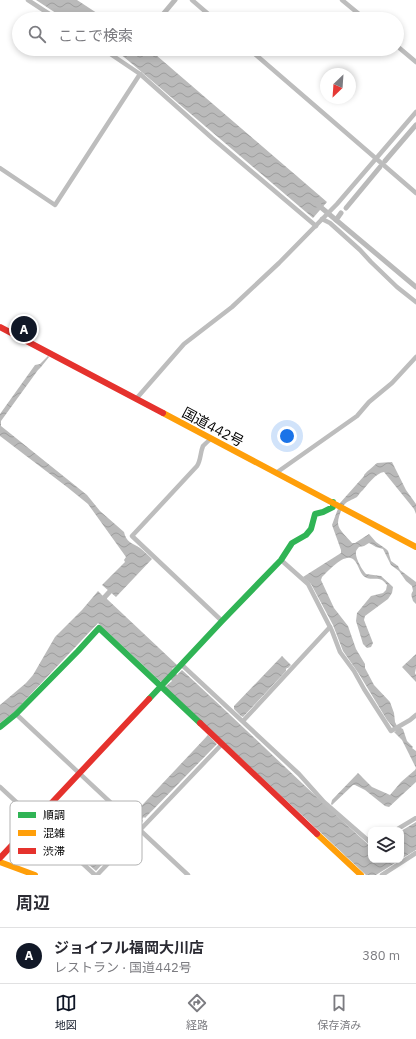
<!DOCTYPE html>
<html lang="ja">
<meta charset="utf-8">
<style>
:root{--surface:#fff;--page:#f2f2f3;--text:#2b2b33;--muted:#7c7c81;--line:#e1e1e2;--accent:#111827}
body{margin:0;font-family:"IBM Plex Sans","Noto Sans JP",sans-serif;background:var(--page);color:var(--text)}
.controls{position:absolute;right:12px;bottom:12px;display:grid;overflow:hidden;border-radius:8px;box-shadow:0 2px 6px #0003}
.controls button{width:36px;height:36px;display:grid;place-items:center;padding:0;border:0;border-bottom:1px solid var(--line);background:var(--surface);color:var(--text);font:20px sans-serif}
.compass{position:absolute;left:320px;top:68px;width:36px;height:36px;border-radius:50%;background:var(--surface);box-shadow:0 2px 6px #0003;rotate:205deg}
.you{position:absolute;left:287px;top:436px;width:14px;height:14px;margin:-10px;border:3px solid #fff;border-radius:50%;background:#1a73e8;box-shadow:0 0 0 6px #1a73e833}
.badge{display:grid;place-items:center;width:26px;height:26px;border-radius:50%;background:var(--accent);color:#fff;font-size:13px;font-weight:700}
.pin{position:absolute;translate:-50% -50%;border:2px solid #fff;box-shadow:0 1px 4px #0006}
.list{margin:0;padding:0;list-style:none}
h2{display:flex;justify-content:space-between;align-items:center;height:52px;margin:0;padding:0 16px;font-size:17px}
h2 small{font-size:13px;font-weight:400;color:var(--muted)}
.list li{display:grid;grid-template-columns:26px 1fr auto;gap:12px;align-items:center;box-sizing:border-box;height:56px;padding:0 16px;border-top:1px solid var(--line)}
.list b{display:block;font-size:15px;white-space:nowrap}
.list p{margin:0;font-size:13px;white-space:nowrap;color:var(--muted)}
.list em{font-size:13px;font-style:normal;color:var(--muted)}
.icon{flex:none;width:22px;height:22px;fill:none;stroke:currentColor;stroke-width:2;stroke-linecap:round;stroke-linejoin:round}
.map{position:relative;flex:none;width:416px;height:875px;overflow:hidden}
.search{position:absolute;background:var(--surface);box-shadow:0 2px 6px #0003;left:12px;right:12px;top:12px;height:44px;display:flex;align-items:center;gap:10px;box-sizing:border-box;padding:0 14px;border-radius:22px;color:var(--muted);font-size:15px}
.sheet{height:108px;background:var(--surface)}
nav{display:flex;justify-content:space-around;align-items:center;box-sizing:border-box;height:56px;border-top:1px solid var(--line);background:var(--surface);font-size:11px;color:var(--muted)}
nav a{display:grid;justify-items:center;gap:2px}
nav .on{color:var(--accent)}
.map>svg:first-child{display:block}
.water{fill:url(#water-waves)}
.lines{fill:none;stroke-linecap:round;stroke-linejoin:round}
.canal{stroke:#bababa;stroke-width:5}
.street{stroke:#bdbdbd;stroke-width:4.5}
.fast{stroke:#30b455;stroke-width:6}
.slow{stroke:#ff9f0a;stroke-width:6}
.jam{stroke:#e5322d;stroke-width:6}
.labels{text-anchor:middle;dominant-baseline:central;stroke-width:3;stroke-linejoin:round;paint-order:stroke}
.street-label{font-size:14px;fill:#000;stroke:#fff}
.key{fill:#fff;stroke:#b2b2b2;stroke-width:1}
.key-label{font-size:11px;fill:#000}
</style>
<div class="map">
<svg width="416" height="875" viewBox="0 0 416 875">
<defs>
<pattern id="water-waves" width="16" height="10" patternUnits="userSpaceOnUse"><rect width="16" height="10" fill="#bababa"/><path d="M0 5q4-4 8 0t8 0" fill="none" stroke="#9e9e9e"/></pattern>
</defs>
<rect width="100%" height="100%" fill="#fff"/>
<g class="water">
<path d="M36,0H77L106,19H65Z"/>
<path d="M112,49H149L327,202L313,218L124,57Z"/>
<path d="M48,356L49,357L41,367L38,370L1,421V426L87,495L100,511L124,532C126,542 132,543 140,548C144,551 148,555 152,559L116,597L102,585L125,562L124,560L126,557L88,504L67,487L0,436V414L35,365L40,364Z"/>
<path d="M392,462L406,490L416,504V514L414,509L384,472C376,473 368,484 363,490C360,492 359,495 357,497C352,500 347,501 344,505C341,510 338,518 338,523C338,530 348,538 352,543H355L369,534L376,542L386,549L388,551L391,561L398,566L400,570L416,582V604L413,601C412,597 410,595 413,591L412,586L406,581L399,571L391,565L383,549L376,547L371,544L369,543L364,546L359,547C358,548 356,550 356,552C355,558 362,570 366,574L381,576L393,587L392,593L388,599L365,616L364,620L373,643L371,647L367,648L363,644L356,621L357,613L371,596L383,593L386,590L387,585C379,574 373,582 365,577C360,574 359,566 355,561C346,550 329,571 322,577L321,580L334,608L348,626L356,649L365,664V668L374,685L390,702L394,713L395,722L397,726L403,729L407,741L413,747L412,748L416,751V782L389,807L385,806L365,790L355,785H353L332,805L331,804L332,800L358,773L372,787L390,795L401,782L415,770L416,768L402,740L394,732L396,731L387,720L359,674L343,651L333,625L311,584L303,577L341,553V550L332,525L340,503L364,476V475C368,470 373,467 377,463Z"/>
<path d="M98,591L103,596L104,595L107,597V599L177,665L172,669L177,675L182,670C245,728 307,789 371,847V860H400L376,875H366L166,688V686L172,681L168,676L162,682L160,681L98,623L14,712L0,723V705L26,683L33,675L55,637L82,610Z"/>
<path d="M416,654V668L415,673L416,675V682L402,667Z"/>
<path d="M282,656L291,665L288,668H287L286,669V671L243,717L241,716L234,709V706Z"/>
<path d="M208,735L217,744L145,818L144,817L142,819L143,821L139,825L131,817Z"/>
<path d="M126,822L134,830L96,871L87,863Z"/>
<path d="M416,822V850L401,859V831Z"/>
</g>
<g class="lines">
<g class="canal">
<path d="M159,19L175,0"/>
<path d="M385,161L416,125"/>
<path d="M317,204L416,287"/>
<path d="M346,208L380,167"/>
<path d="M336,220L341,213"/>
<path d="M102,600L114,587"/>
</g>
<g class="street">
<path d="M28,0L57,19"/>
<path d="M192,0L214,19"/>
<path d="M342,0L365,19"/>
<path d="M397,46L416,62"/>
<path d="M103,49L140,74L212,138L316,226"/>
<path d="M249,49L416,193"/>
<path d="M0,168L55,205L140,74"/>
<path d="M322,219L330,223L360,250L371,262L397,287L416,302"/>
<path d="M136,399L184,344L232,307L279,263L337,204L416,112"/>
<path d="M211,439C208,441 205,444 203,446C200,453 201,460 197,466L132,536L222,621"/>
<path d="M276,473L357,416L369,402L392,383L416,357"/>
<path d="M281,560L308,584L332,631L340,652L354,671L364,689L391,731L410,720L416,715"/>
<path d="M182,665L299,774L324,802L371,843"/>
<path d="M16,714L188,875"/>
<path d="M243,721L330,627"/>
<path d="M0,787L95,875"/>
<path d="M396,830L416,818"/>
<path d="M97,875L222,744"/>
<path d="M382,875L416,853"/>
</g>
<g class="fast">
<path d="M149,699L222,621L281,560L292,543L306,535L311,529L315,514L323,512L333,507V502"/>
<path d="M0,727L16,714L78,651L99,628L200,723"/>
</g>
<g class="slow">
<path d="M163,413L416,547"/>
<path d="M317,834L361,875"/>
<path d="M0,862L35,875"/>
</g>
<g class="jam">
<path d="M0,327L163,413"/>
<path d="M200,723L317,834"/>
<path d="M0,858L149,699"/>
</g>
</g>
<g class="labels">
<g class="street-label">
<text transform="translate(213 427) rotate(28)">国道442号</text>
</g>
</g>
<rect x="10" y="801" width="132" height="64" rx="6" class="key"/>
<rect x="18" y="812" width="18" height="6" fill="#30b455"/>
<rect x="18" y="830" width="18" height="6" fill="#ff9f0a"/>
<rect x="18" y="848" width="18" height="6" fill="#e5322d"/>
<g class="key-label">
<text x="43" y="819">順調</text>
<text x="43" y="837">混雑</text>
<text x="43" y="855">渋滞</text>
</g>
</svg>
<div class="controls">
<button><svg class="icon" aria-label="layers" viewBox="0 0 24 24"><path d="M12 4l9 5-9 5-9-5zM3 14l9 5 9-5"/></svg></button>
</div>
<svg class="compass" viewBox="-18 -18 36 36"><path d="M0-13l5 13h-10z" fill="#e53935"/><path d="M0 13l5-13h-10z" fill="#7c7c81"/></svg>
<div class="you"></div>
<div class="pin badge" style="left:24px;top:329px">A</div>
<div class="search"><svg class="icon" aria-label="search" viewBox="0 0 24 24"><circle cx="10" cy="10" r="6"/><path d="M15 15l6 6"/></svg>ここで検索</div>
</div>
<section class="sheet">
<h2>周辺<small></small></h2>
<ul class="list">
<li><span class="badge">A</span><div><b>ジョイフル福岡大川店</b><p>レストラン · 国道442号</p></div><em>380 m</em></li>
</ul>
</section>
<nav>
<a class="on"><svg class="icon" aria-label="map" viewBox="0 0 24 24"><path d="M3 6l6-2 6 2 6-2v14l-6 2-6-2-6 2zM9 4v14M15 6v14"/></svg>地図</a>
<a><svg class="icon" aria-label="directions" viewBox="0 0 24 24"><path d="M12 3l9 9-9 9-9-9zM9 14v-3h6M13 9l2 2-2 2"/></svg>経路</a>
<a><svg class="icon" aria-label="saved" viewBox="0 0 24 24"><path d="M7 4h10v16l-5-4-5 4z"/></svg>保存済み</a>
</nav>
